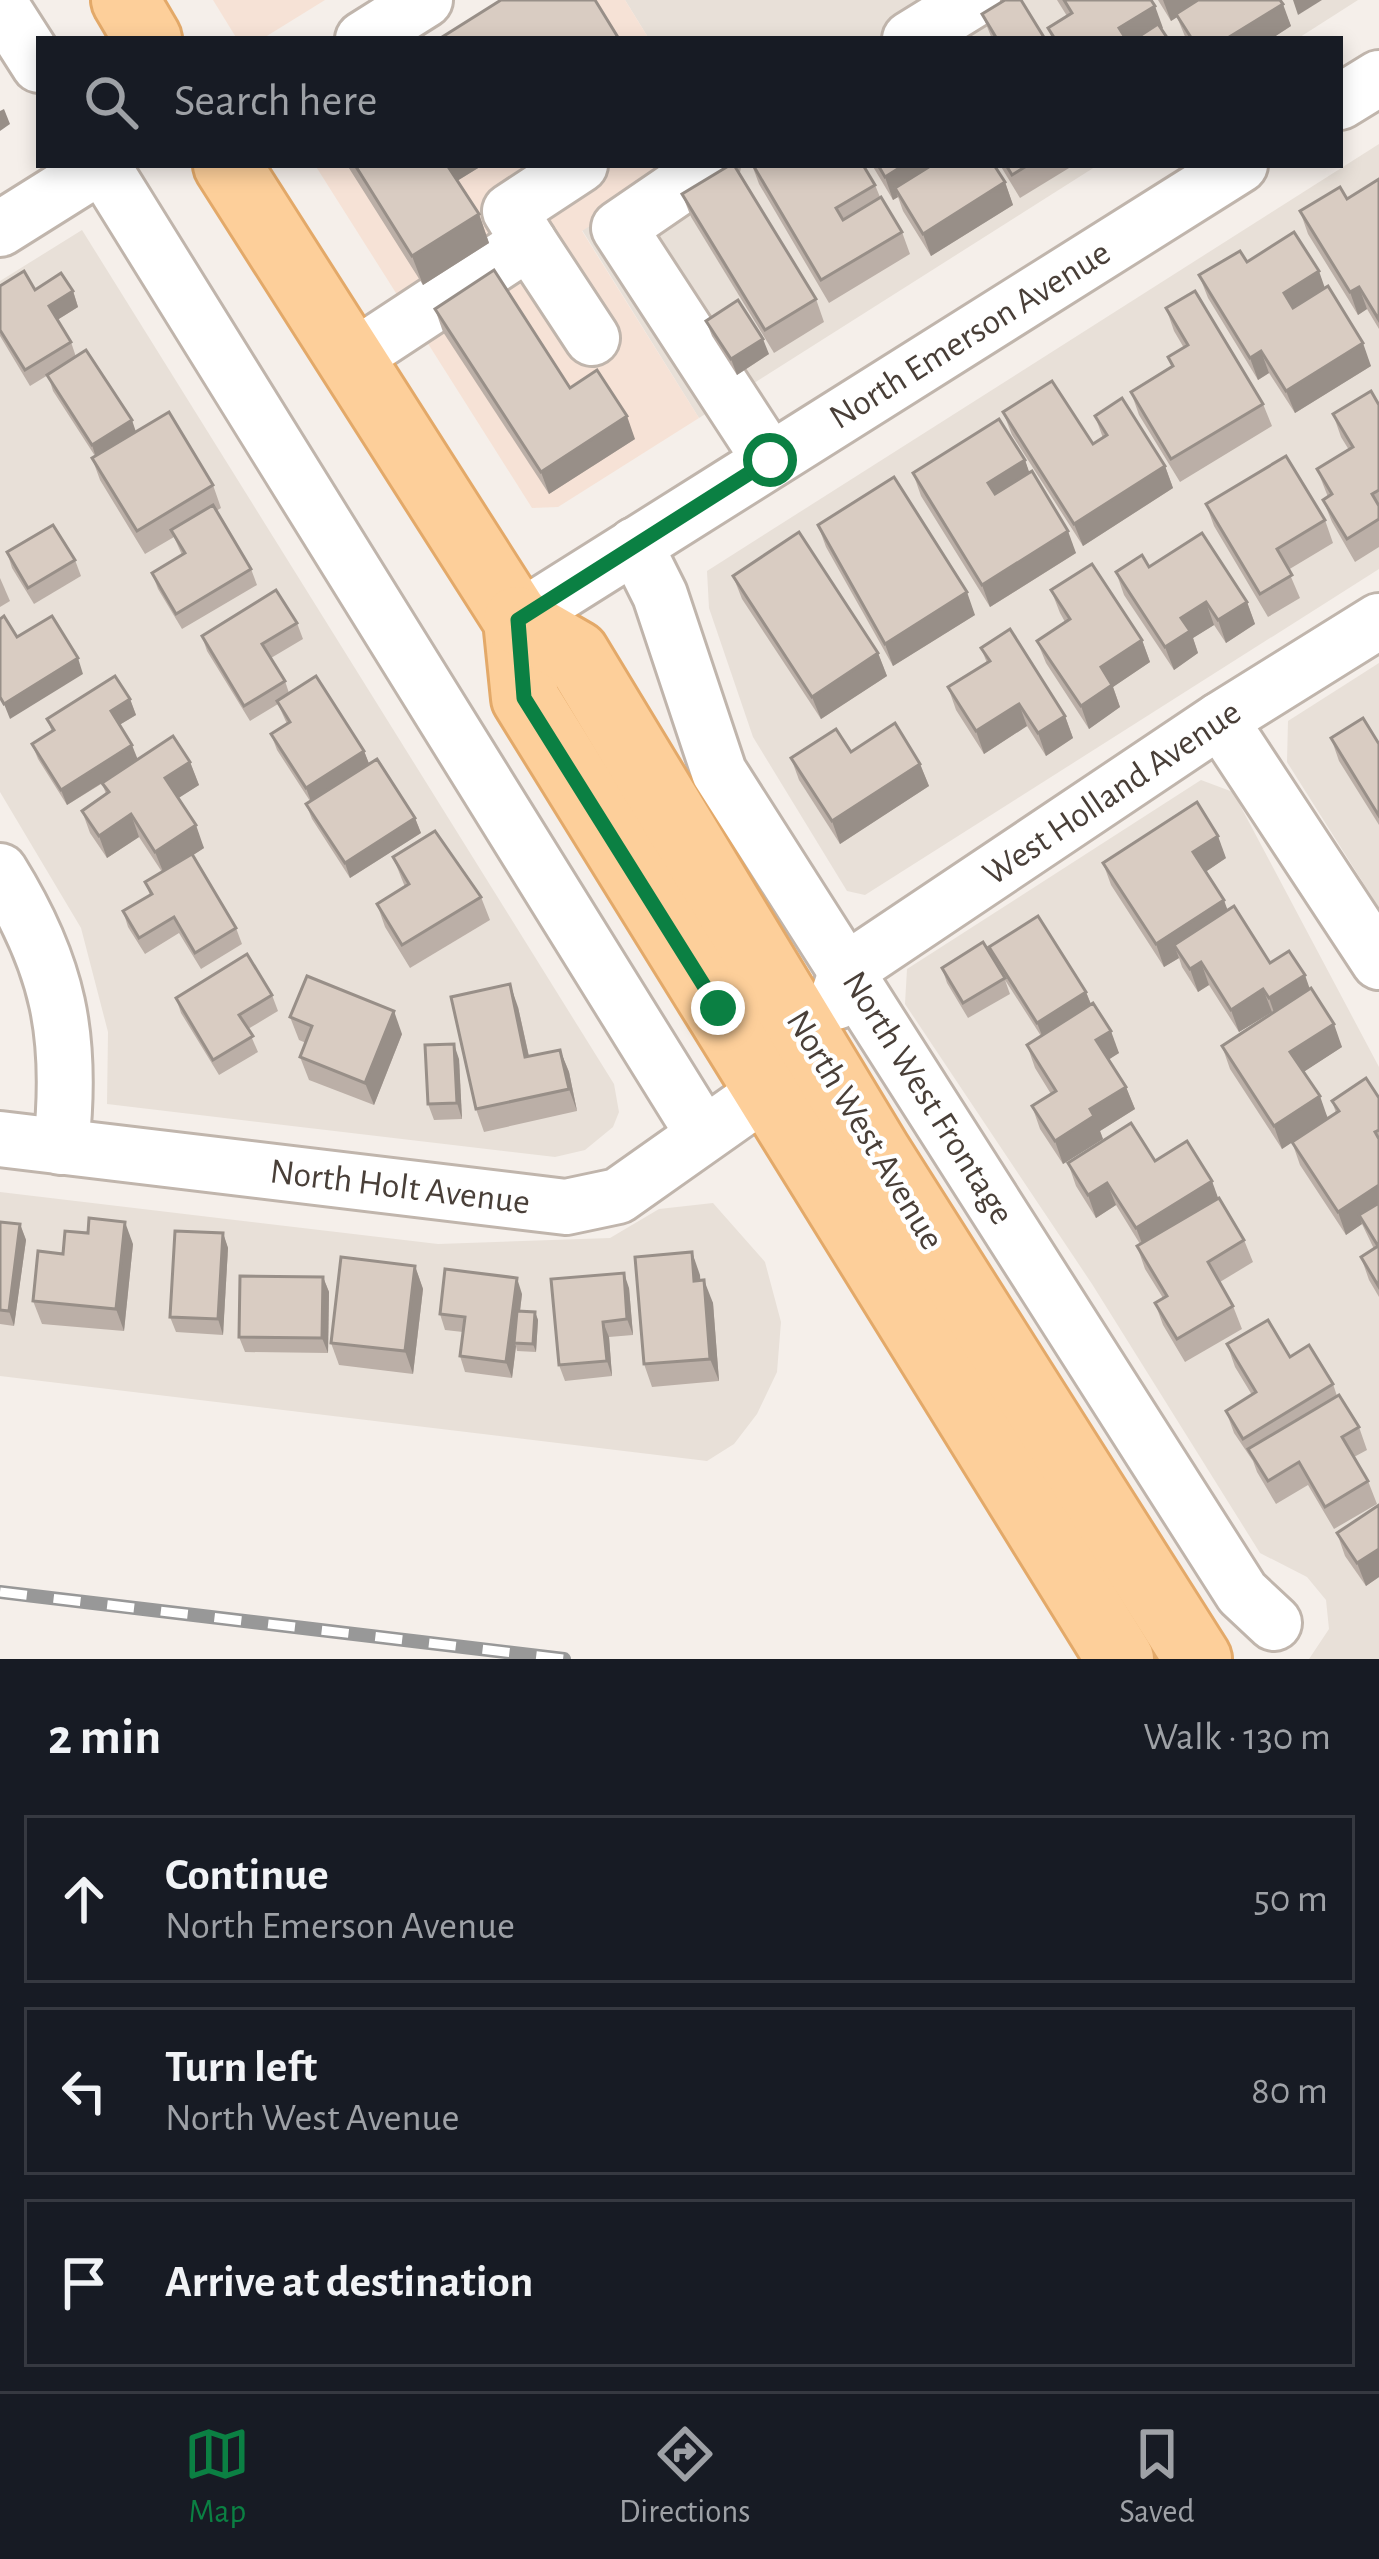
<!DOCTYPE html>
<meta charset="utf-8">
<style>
:root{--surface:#171b24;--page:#20242c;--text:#f1f3f6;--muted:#9ea1a6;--line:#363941;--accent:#0b8043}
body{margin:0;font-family:"Alegreya Sans",sans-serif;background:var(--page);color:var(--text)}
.stop{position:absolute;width:36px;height:36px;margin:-27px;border:9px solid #0b8043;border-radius:50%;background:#fff}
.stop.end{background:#0b8043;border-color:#fff;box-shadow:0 3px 12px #0008}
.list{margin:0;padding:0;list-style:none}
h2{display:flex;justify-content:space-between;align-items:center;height:156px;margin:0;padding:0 48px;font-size:51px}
h2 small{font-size:39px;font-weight:400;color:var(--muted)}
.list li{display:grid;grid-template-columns:78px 1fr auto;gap:36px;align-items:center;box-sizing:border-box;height:168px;margin:0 24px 24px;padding:0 24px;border:3px solid var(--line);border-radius:0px}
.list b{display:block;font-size:45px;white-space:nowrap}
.list p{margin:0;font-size:39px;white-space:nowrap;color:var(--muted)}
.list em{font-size:39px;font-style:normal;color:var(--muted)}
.icon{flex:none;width:66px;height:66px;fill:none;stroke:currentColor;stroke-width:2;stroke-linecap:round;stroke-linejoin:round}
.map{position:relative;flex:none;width:1379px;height:1659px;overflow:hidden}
.search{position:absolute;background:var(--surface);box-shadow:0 6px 18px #0003;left:36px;right:36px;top:36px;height:132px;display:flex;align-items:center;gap:30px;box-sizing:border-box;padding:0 42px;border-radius:0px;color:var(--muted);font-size:45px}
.sheet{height:732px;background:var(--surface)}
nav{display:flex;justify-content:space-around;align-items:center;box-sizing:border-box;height:168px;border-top:3px solid var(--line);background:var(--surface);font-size:33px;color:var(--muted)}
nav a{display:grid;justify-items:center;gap:6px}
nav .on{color:var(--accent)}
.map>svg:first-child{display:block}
.residential{fill:#e8e0d8}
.commercial{fill:#f6e2d6}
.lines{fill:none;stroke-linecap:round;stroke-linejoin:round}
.minor-casing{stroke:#c0b5ac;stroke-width:60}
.major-casing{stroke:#e3a969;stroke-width:72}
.minor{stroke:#fff;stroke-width:54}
.major{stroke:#fdcf9a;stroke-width:66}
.rail-casing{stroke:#989898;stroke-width:14}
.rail{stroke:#fff;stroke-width:9;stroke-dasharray:27;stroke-linecap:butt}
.wall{fill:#bbafa7}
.shaded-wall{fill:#988f88}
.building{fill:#d9ccc2;stroke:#988f88;stroke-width:3}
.route{stroke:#0b8043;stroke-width:15}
.labels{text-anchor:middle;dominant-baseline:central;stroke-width:9;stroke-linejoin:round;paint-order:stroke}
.street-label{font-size:36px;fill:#493f38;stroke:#fff}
</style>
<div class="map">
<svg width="1379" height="1659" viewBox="0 0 1379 1659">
<rect width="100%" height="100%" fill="#f5efea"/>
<g class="residential">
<path d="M625,0H1358L1297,39H649Z"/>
<path d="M1379,144V569L865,895L847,891L753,737L709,608L707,571Z"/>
<path d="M686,165H1098L699,418L582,230Z"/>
<path d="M82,230L614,1084L619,1112L613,1127L585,1150L555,1157L107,1104L108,1032L81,928L0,792V281Z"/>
<path d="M1379,663V908L1287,762L1288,721Z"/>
<path d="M1201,780L1233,792L1379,1067V1659H1309L1329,1629L1326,1600L1307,1577L1260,1553L1092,1284L905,1004L907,969Z"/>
<path d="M0,1192L438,1244L610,1238L659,1209L713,1203L765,1262L781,1322L777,1372L757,1414L734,1444L707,1461L0,1376Z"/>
</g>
<g class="commercial">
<path d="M213,0H325L262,39H237Z"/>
<path d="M510,0H625L649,39H449Z"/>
<path d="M315,165H686L582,231L699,418L558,507L532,508Z"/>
</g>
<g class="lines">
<g class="minor-casing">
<g id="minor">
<path d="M0,4L39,65"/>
<path d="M363,39L425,0"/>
<path d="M910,39L973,0"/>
<path d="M1340,102L1379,78"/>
<path d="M711,165L619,228L770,460"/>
<path d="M0,229L102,165L702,1132"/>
<path d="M529,242L510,211L580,165"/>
<path d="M351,359L529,242L592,338"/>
<path d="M635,545L660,595L719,772L1242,1593L1274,1623"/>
<path d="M517,620L1240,165"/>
<path d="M1220,720L1379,962"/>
<path d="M0,871C59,966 73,1037 61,1147"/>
<path d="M836,1002L847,970L1220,720L1379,621"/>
<path d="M0,1139L566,1207L618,1196L768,1090"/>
</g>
</g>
<g class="major-casing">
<g id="major">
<path d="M125,0L148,39"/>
<path d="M227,165L517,620L525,698L1120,1659"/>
<path d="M517,620L576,654L877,1152L1198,1659"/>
</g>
</g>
<use href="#minor" class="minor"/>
<use href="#major" class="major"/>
<g class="rail-casing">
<path id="rail" d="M0,1592L564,1659"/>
</g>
<use href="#rail" class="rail"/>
</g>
<g class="wall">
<path d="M1057,0H1151L1162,29L1168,39H1052L1048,28L1067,16Z"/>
<path d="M1158,0H1280L1291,26L1271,39H1186L1177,17L1171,21Z"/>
<path d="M982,14L1045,39H992Z"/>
<path d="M347,165H483L457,181L479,214L489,243L423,285Z"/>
<path d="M752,165L875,185L880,197L902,232L910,254L829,303L759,184Z"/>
<path d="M872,165H994L1005,182L1013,205L931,256L903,211L898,197L893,200Z"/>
<path d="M1000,165H1074L1020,198Z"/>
<path d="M1379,179V329L1367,309L1358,315L1308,234L1300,211L1347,199Z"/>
<path d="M682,194L816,299L824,322L774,353L691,217Z"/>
<path d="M1247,262L1325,289L1371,366L1295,413L1269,373L1258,380L1208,298L1199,275Z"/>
<path d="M0,286L73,291L78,307L57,320L71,342L76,357L136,432L213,485L221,508L216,511L251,569L257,585L182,629L158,589L152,573L182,555L174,537L145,554L100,480L92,458L95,456L53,391L48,375L30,386L0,336Z"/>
<path d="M1166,308L1263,404L1272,426L1180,482L1139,415L1131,392L1172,367L1168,357L1184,348L1174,331Z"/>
<path d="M435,309L570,388L635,439L549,494L443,332Z"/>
<path d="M706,321L769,354L737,375L712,336Z"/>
<path d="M1379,405V547L1355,562L1332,522L1323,500L1328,497L1317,469L1349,450L1341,437L1333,414Z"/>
<path d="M1003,412L1093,444L1103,438L1095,416L1165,466L1173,488L1083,546L1012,435Z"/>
<path d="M1025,460L1029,473L1076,553L990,607L921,496L913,473Z"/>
<path d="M1206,504L1325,520L1333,543L1288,570L1300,598L1268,617L1214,526Z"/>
<path d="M818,525L975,615L893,666L826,547Z"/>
<path d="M7,552L75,560L81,576L34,604L12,568Z"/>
<path d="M1149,567L1247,602L1255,624L1226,643L1214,625L1193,638L1198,653L1174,670L1124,595L1116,572Z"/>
<path d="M733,576L878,653L887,676L821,719L742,599Z"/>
<path d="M0,578L10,601L0,607Z"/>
<path d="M1051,590L1142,640L1150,662L1113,687L1120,707L1089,729L1046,663L1037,641L1065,622L1060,613Z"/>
<path d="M297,623L303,639L271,658L285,681L289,693L364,751L369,764L415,818L421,833L350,878L312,819L306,804L310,801L277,750L271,734L287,724L278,704L250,721L207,651L202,636Z"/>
<path d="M981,648L1065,716L1073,738L1046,756L1027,726L984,754L956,710L948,687L987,663Z"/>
<path d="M130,699L136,715L119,725L138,760L190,762L199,785L178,798L204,848L193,855L236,928L242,944L201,969L179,933L145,954L128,927L123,911L150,895L145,882L162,872L139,837L107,858L90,833L82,811L106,794L102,783L119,773L67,805L38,759L32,744L52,732L47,719Z"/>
<path d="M1331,738L1379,744V825L1339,761Z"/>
<path d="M851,752L920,764L929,786L840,844L799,780L791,758Z"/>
<path d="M393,857L481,897L490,920L410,968L385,927L377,904L405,887Z"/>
<path d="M1226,858L1205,872L1228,910L1270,963L1310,989L1342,1047L1303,1072L1328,1118L1336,1113L1332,1101L1379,1098V1297L1369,1280L1361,1257L1374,1249L1362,1224L1346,1235L1300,1165L1292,1142L1282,1149L1230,1069L1222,1046L1272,1012L1239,1032L1209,985L1198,992L1182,967L1179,958L1164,967L1111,885L1103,863Z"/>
<path d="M989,947L1086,992L1091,1004L1119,1053L1109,1059L1126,1087L1135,1109L1100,1131L1103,1139L1063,1164L1040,1129L1032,1106L1051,1094L1035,1068L1027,1045L1041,1036L1005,980L1010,994L968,1018L947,983L942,968L993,959Z"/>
<path d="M272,995L278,1011L248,1029L258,1052L219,1075L181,1013L176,998Z"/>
<path d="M518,1007L529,1056L560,1050L569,1072L577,1111L484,1132L476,1109Z"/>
<path d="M290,1017L402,1034L374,1105L309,1080L300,1057L306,1043L299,1040Z"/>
<path d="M459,1059L462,1119L434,1120L428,1104Z"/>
<path d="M1155,1161L1218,1198L1244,1240L1253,1262L1220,1282L1233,1306L1242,1329L1185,1362L1163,1325L1155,1303L1163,1298L1145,1269L1137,1246L1140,1244L1116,1205L1096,1218L1076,1186L1068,1163Z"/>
<path d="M0,1222L20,1224L26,1240L14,1326L0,1324Z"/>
<path d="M223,1233L228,1248L223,1335L176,1332L170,1317Z"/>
<path d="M133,1244L124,1331L42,1324L33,1301L63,1254Z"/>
<path d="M692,1252L700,1280L713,1303L719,1381L652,1387L644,1364Z"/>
<path d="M415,1266L423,1289L413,1374L339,1365L331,1343Z"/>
<path d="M323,1277L329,1292L328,1353L245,1352L239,1337Z"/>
<path d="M629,1288L633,1335L609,1337L612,1376L565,1381L559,1365Z"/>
<path d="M522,1294L520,1311L535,1312L538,1320L536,1352L517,1351L516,1346L512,1378L465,1372L460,1356L463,1332L445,1330L440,1314Z"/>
<path d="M1227,1344L1290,1357L1333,1384L1337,1396L1359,1427L1367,1450L1354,1457L1368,1481L1377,1504L1334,1529L1308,1485L1276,1504L1257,1472L1253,1461L1234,1433L1226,1411L1252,1395L1235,1367Z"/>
<path d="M1379,1505V1577L1366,1586L1345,1556L1337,1533Z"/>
</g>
<g class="shaded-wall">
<path d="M1163,0H1204L1171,21Z"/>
<path d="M1293,0H1322L1298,15Z"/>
<path d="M1283,4L1291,26L1271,39H1226Z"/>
<path d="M1155,6L1163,28L1146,39H1123L1119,28Z"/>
<path d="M4,109L10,124L0,131V111Z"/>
<path d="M445,165H483L452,184Z"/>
<path d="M904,165H931L895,188L898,197L893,200L885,177Z"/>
<path d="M1005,182L1013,205L931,256L923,234Z"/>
<path d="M479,214L489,243L423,285L412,256Z"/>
<path d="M1319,271L1327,294L1292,315L1284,293Z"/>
<path d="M1359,287L1367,309L1358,315L1350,292Z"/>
<path d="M73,291L78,307L54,322L49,306Z"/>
<path d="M763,339L769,354L737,375L731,359Z"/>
<path d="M1363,343L1371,366L1295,413L1286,391Z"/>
<path d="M1261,351L1269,373L1258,380L1250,358Z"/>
<path d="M627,416L635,439L549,494L541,472Z"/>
<path d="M132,420L137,435L97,461L92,445Z"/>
<path d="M1025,460L1033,483L996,506L988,483Z"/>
<path d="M1165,466L1173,488L1083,546L1074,524Z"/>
<path d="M1068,531L1076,553L990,607L982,585Z"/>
<path d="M967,592L975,615L893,666L885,644Z"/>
<path d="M1206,602L1214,625L1193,638L1198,653L1174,670L1165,647L1181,618Z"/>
<path d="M1247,602L1255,624L1226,643L1218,620Z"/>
<path d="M1142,640L1150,662L1113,687L1120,707L1089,729L1081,706L1101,667Z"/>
<path d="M878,653L887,676L821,719L812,697Z"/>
<path d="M78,658L83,674L10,719L4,704Z"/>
<path d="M130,699L136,715L116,727L111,711Z"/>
<path d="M1019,704L1027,726L984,754L976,731Z"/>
<path d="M1065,716L1073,738L1046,756L1038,733Z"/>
<path d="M132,745L138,760L67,805L61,790Z"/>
<path d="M364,751L370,766L312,804L306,788Z"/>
<path d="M190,762L199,785L174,801L165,778Z"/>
<path d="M920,764L929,786L840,844L832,821Z"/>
<path d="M131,814L139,837L107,858L99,836Z"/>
<path d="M415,818L421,833L350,878L345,863Z"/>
<path d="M196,825L204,848L164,874L155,852Z"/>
<path d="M1218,836L1226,858L1201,875L1193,852Z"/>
<path d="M1224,900L1232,923L1174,945L1179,958L1164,967L1156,944Z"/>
<path d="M1201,962L1209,985L1198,992L1190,969Z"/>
<path d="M1305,975L1313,998L1277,1021L1269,998Z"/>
<path d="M510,984L518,1007L534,1080L525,1057Z"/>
<path d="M1263,989L1272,1012L1239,1032L1231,1010Z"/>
<path d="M1086,992L1092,1007L1043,1038L1037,1023Z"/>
<path d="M394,1011L402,1034L374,1105L365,1083Z"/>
<path d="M1334,1024L1342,1047L1299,1075L1290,1052Z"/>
<path d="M1111,1031L1119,1053L1105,1062L1096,1040Z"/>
<path d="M454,1044L459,1059L462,1119L457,1103Z"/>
<path d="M560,1050L569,1072L577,1111L569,1089Z"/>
<path d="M1126,1087L1135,1109L1100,1131L1103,1139L1063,1164L1055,1141L1090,1109Z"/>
<path d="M1320,1096L1328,1119L1282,1149L1274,1126Z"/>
<path d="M1212,1181L1220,1203L1145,1251L1136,1228Z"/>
<path d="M1107,1183L1116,1205L1096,1218L1088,1195Z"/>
<path d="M1379,1185V1213L1359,1215L1362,1224L1346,1235L1338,1212Z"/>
<path d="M125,1222L133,1244L124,1331L116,1309Z"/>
<path d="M20,1224L26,1240L14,1326L9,1311Z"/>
<path d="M223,1233L228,1248L223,1335L218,1319Z"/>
<path d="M692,1252L700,1275L702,1304L694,1281Z"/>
<path d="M415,1266L423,1289L413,1374L405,1351Z"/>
<path d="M624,1273L629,1288L633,1335L627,1319Z"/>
<path d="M323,1277L329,1292L328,1353L322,1338Z"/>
<path d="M517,1278L522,1294L516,1343H514L516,1346L512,1378L506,1362Z"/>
<path d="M704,1280L713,1303L719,1381L710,1359Z"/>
<path d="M535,1312L538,1320L536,1352L533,1344Z"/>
<path d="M603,1322L609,1337L612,1376L607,1361Z"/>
<path d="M1379,1549V1577L1366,1586L1357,1563Z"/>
</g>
<g class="building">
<path d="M501,0H595L619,39H439Z"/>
<path d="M1005,0H1021L1045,39H997L982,14Z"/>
<path d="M1064,0H1151L1155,6L1119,28L1126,39H1055L1048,28L1072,13Z"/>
<path d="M1198,0H1280L1283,4L1226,39H1192L1176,14Z"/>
<path d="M1158,24L1168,39H1135Z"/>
<path d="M355,165H447L479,214L412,256Z"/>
<path d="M730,165H734L816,299L765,330L682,194Z"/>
<path d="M753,165H863L875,185L836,208L843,220L881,197L902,232L821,280Z"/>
<path d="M878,165H904L885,177Z"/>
<path d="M932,165H994L1005,182L923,234L895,188Z"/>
<path d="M1006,165H1028L1012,175Z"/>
<path d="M1379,179V320L1359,287L1350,292L1300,211L1340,187L1347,199Z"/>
<path d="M1294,232L1319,271L1284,293L1293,308L1328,286L1363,343L1286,391L1261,351L1250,358L1199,275L1240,251L1247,262Z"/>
<path d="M494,270L570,388L597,370L627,416L541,472L435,309Z"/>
<path d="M24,271L35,290L61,273L73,291L49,306L71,342L25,370L0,330V286Z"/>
<path d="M1195,291L1263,404L1171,459L1131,392L1173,366L1168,357L1188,345L1166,308Z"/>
<path d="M738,300L763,339L731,359L706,321Z"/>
<path d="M86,350L132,420L92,445L47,375Z"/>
<path d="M1052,381L1093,444L1107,435L1095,416L1122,398L1165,466L1074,524L1003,412Z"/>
<path d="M1371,391L1379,405V490L1372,494L1379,506V519L1347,539L1323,500L1332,494L1317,469L1353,447L1333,414Z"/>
<path d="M169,412L213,485L137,531L92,458Z"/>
<path d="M999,419L1025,460L988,483L995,494L1032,471L1068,531L982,585L913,473Z"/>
<path d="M1286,456L1325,520L1277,549L1292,575L1260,594L1206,504Z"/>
<path d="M894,477L967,592L885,644L818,525Z"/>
<path d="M213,505L251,569L176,614L152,573L185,553L171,530Z"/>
<path d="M53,525L75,560L28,588L7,552Z"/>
<path d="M799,532L878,653L812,697L733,576Z"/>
<path d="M1202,533L1247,602L1218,620L1206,602L1181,618L1190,631L1165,647L1116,572L1142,555L1149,567Z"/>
<path d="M1092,564L1142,640L1101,667L1112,685L1081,706L1037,641L1070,619L1051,590Z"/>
<path d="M276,590L297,623L262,644L285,681L244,706L202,636Z"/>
<path d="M4,616L17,637L52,616L78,658L4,704L0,697V619Z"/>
<path d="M1010,629L1065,716L1038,733L1019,704L976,731L948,687L990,661L981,648Z"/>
<path d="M115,676L130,699L111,711L132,745L61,790L32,744L54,730L47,719Z"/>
<path d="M316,676L364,751L306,788L271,734L290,722L277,701Z"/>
<path d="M1363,718L1379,744V816L1331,738Z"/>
<path d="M895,723L920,764L832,821L791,758L836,729L851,752Z"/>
<path d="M173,736L190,762L165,778L196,825L155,852L131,814L99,836L82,811L109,792L102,783Z"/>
<path d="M377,759L415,818L345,863L306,804Z"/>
<path d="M1197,802L1218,836L1193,852L1224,900L1156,944L1103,863Z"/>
<path d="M435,831L481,897L402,945L377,904L409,884L393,857Z"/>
<path d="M192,854L236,928L195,953L174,917L139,938L123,911L152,894L145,882Z"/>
<path d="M1234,906L1270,963L1289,951L1305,975L1269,998L1263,989L1231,1010L1201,962L1190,969L1174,945Z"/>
<path d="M1038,916L1086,992L1037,1023L989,947Z"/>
<path d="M983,942L1005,978L963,1003L942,968Z"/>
<path d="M247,954L272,995L239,1015L253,1036L213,1060L176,998Z"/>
<path d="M307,976L394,1011L365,1083L300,1057L312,1026L290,1017Z"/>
<path d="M510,984L525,1057L560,1050L569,1089L476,1109L451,997Z"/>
<path d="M1311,988L1334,1024L1290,1052L1320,1096L1274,1126L1222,1046Z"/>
<path d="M1093,1003L1111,1031L1096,1040L1126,1087L1090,1109L1094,1116L1055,1141L1032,1106L1056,1091L1027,1045Z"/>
<path d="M454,1044L457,1103L428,1104L425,1045Z"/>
<path d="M1366,1078L1379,1098V1130L1375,1132L1379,1139V1185L1338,1212L1292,1142L1339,1111L1332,1101Z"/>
<path d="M1131,1123L1155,1161L1187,1141L1212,1181L1136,1228L1107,1183L1088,1195L1068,1163Z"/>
<path d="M1219,1198L1244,1240L1208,1262L1233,1306L1177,1339L1155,1303L1167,1296L1137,1246Z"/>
<path d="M1379,1203V1287L1361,1257L1378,1246L1359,1215Z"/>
<path d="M89,1218L125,1222L116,1309L33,1301L38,1251L63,1254L65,1231L88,1233Z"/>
<path d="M0,1222L20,1224L9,1311L0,1310Z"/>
<path d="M175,1231L223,1233L218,1319L170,1317Z"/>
<path d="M692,1252L694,1281L704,1280L710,1359L644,1364L635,1257Z"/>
<path d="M341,1257L415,1266L405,1351L331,1343Z"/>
<path d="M445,1269L517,1278L506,1362L460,1356L465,1317L440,1314Z"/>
<path d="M624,1273L627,1319L603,1322L607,1361L559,1365L551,1279Z"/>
<path d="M240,1276L323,1277L322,1338L239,1337Z"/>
<path d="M517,1311L535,1312L533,1344L514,1343Z"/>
<path d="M1268,1320L1290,1357L1309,1345L1333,1384L1243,1439L1226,1411L1256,1392L1227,1344Z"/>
<path d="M1339,1395L1359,1427L1342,1437L1368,1481L1325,1507L1299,1462L1268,1481L1248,1449Z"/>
<path d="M1379,1505V1549L1357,1563L1337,1533Z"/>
</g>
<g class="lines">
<path class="route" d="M718,1008L524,698L518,620L770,460"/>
</g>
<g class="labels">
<g class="street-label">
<text transform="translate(970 335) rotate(-32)">North Emerson Avenue</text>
<text transform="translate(1112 793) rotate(-34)">West Holland Avenue</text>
<text transform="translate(928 1098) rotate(58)">North West Frontage</text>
<text transform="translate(865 1130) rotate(59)">North West Avenue</text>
<text transform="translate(400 1187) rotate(7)">North Holt Avenue</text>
</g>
</g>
</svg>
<div class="stop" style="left:770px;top:460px"></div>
<div class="stop end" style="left:718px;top:1008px"></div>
<div class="search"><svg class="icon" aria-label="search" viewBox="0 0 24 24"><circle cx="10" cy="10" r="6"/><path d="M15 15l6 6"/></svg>Search here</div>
</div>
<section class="sheet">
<h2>2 min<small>Walk · 130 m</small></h2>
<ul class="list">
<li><svg class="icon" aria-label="ahead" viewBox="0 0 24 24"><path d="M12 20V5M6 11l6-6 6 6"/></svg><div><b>Continue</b><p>North Emerson Avenue</p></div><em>50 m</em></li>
<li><svg class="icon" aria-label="left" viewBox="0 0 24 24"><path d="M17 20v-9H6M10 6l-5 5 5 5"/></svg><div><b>Turn left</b><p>North West Avenue</p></div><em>80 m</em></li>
<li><svg class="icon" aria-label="arrive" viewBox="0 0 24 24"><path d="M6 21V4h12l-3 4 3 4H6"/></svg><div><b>Arrive at destination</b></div></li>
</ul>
</section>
<nav>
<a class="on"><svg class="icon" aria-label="map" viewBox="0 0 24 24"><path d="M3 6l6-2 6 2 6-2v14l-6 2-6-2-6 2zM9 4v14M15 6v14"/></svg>Map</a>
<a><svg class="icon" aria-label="directions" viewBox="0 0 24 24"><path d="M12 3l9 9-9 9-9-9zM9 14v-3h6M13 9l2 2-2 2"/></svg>Directions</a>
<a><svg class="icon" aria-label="saved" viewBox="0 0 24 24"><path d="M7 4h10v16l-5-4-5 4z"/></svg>Saved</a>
</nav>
